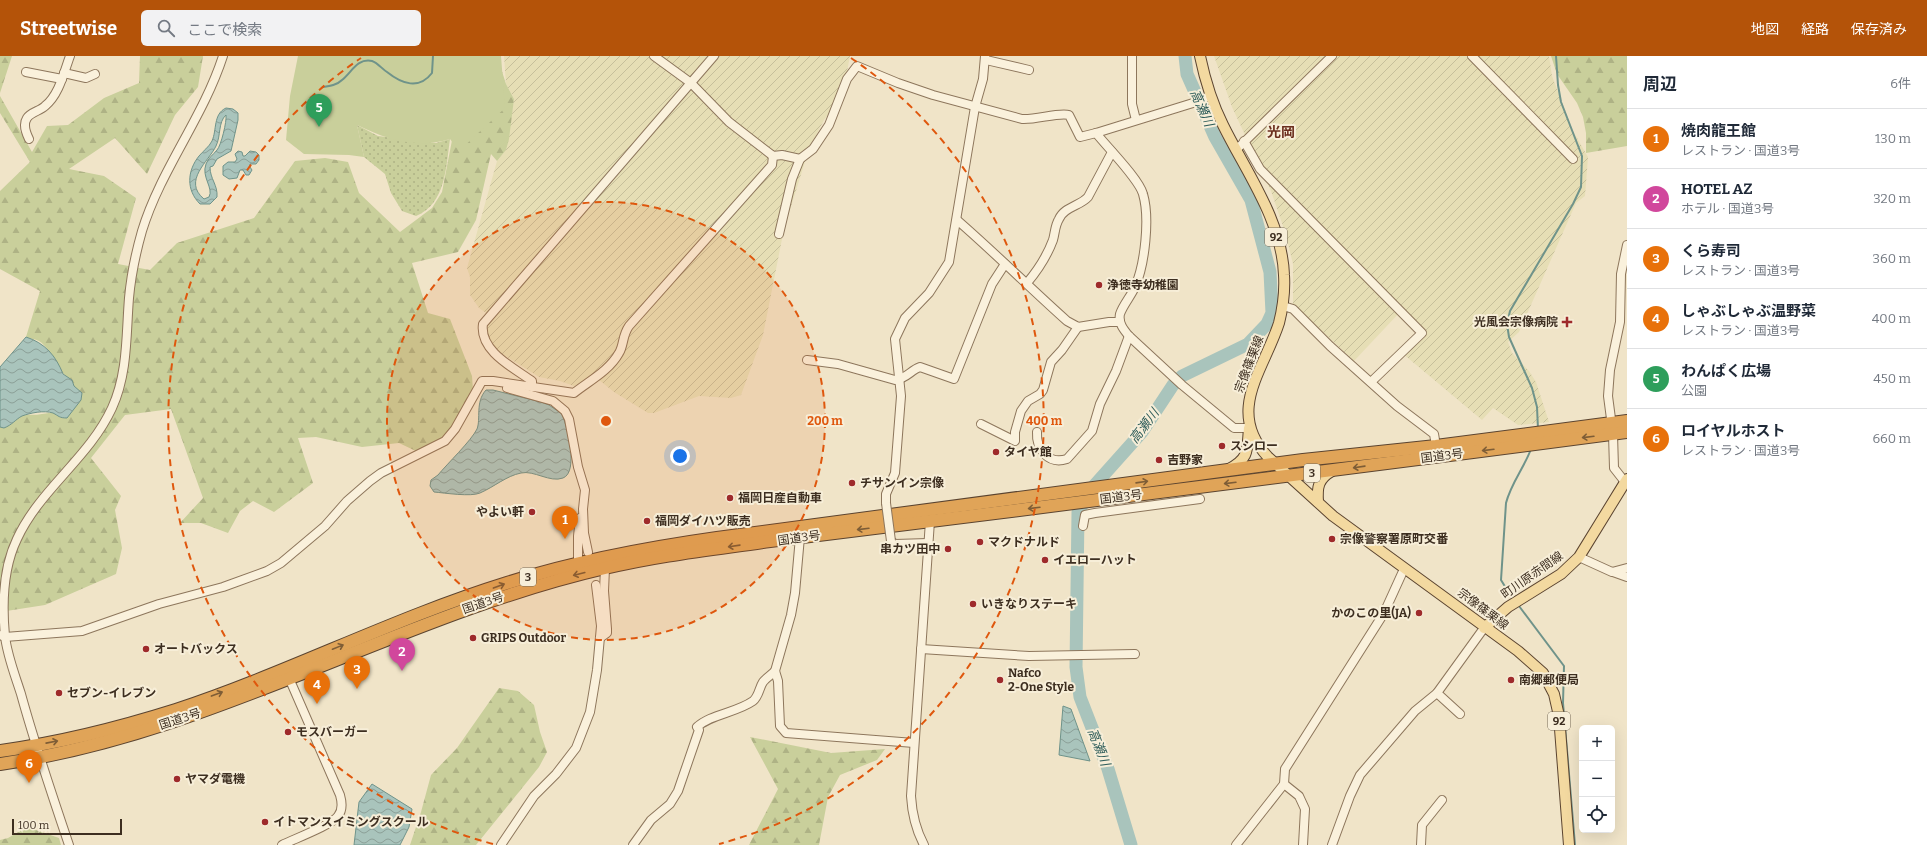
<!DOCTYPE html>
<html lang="ja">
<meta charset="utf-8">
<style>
:root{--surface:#fff;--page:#f2f2f3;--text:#1f2937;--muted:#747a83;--line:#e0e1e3;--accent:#b45309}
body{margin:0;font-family:Bitter,"Noto Sans JP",serif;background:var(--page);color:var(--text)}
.controls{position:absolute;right:12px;bottom:12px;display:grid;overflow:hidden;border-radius:6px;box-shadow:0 4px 16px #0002}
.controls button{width:36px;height:36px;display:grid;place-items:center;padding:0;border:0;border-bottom:1px solid var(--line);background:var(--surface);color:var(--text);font:20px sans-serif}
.scale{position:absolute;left:12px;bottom:10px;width:110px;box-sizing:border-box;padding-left:4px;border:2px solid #3d2e20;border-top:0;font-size:11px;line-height:14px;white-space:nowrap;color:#3d2e20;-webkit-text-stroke:3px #f7eed8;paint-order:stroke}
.you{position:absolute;left:680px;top:400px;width:14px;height:14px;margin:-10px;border:3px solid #fff;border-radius:50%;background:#1a73e8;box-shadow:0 0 0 6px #1a73e833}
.badge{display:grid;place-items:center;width:26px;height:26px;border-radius:50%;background:var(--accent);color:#fff;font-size:13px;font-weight:700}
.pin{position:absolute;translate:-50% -33px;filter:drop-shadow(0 1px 2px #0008)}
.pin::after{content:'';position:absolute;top:21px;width:14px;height:12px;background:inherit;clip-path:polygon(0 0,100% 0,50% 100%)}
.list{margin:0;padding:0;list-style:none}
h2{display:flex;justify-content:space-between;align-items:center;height:52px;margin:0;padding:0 16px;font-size:17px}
h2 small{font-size:13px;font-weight:400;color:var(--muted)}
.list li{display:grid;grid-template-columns:26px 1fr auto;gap:12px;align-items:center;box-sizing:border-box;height:60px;padding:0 16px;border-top:1px solid var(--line)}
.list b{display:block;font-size:15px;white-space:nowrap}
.list p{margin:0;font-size:13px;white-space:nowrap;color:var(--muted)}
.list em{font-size:13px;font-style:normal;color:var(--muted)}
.icon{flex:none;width:22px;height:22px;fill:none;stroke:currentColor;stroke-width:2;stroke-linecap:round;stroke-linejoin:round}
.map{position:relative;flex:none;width:1627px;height:789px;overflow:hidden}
header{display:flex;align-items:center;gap:24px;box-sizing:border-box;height:56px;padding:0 20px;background:var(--accent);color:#fff}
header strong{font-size:19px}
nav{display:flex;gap:22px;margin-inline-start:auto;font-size:14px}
.search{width:280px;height:36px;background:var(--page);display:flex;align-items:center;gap:10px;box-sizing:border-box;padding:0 14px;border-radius:6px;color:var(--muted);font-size:15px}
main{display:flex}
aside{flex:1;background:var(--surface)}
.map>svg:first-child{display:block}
.farmland{fill:url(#farmland-furrows)}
.grass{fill:url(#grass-dots)}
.forest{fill:url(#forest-firs)}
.park{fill:#c9cf9b}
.water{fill:url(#water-waves);stroke:#6f938a;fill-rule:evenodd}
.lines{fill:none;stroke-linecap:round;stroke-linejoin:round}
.stream{stroke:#6f938a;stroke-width:2}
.river{stroke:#a9c4bc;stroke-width:13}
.minor-casing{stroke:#8d765c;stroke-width:10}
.major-casing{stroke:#5b4430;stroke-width:12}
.highway-casing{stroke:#5b4430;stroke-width:14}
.minor{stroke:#faf1dc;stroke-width:8}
.major{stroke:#f3d9a0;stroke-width:10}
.highway{stroke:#e0a458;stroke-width:12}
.minor-bridge-casing{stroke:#8d765c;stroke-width:10;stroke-linecap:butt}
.minor-bridge{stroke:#faf1dc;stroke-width:8}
.oneway{stroke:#7e5d36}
.ring{fill:none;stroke:#df570d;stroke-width:2;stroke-dasharray:7 5}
.poi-dot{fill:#9e2a2b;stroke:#f7eed8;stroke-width:1.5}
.labels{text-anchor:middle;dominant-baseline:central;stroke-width:4;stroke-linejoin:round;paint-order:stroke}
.shield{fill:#f7eed8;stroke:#756857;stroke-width:1}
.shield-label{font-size:11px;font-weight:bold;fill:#3d2e20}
.poi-label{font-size:12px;font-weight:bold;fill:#3d2e20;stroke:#f7eed8;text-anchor:start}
.street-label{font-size:12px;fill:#3d2e20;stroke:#f7eed8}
.water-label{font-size:13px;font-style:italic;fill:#2f5d5a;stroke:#f7eed8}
.quarter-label{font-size:14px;font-weight:bold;fill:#6b2e1e;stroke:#f7eed8}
.centre{fill:#df570d;stroke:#f7eed8;stroke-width:2}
.ring-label{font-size:12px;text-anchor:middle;font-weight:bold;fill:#df570d;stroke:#f7eed8;stroke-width:4;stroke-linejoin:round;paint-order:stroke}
</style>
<header>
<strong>Streetwise</strong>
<div class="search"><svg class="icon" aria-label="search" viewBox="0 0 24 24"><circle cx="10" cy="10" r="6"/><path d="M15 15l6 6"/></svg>ここで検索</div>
<nav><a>地図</a><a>経路</a><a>保存済み</a></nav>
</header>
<main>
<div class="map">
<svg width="1627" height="789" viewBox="0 0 1627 789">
<defs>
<pattern id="farmland-furrows" width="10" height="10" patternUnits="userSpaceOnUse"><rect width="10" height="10" fill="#e6deb5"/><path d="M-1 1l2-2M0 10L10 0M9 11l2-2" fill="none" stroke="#c6bf9b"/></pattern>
<pattern id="grass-dots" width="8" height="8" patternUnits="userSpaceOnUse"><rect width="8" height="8" fill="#c9cf9b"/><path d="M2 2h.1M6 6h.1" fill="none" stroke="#aeb285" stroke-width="1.8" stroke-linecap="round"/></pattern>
<pattern id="forest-firs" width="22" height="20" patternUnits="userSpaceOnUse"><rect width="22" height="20" fill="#c9cf9b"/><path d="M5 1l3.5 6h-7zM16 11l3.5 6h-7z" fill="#aeb285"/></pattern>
<pattern id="water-waves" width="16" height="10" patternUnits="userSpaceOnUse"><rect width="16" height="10" fill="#a9c4bc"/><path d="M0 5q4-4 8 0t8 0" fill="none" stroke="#8ba098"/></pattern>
</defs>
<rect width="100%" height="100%" fill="#f0e4c8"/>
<g class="farmland">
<path d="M504,0H850L842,41L824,64L809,93L784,173L763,279L741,339L731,342L699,340L654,357H648L614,336L594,320L574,330L560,325L539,321L493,292L484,271L492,261L479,252L470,239V221L467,212L497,105L506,94L514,43L506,28Z"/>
<path d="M1214,0H1549L1552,20L1573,75L1588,101L1585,140L1576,147L1519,276L1508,286L1512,297L1529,315L1536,326L1549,366L1518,369L1493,352L1482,364L1402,297L1425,276L1401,255L1354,305L1293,248V208L1285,176L1271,135L1232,51Z"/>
</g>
<path class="grass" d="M357,69L378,80L436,87L450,83C446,110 446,148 416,160L402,155L391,137L385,118L364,101Z"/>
<g class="forest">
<path d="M0,0H12L0,37Z"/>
<path d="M140,0H203L198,31L175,59L147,118L115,82L69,113L104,120L136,142L118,208L150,214L177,187L254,162L295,105L325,102L348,106L359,137L400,176L432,152L442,136L453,79L499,6L506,28L514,43L509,83L506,94L497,105L491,98L476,164L458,196L412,207L428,257L450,263L472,320L473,334L452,374L420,397L399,387L362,391L316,381L298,382L313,427L274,456L253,445L240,455L228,477L201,467H180L203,442L171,353L125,359L91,402L121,440L115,454L122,492L116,518L45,549L0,556V347C24,367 47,357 74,351L72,324C58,319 53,294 39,285C35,283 30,283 26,281L40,235L0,213V135L30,106L0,57V40L32,96L47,70L68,69L104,42L139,27Z"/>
<path d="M1551,0H1627V90L1586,97V77L1583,61L1577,47L1557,18Z"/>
<path d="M499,632L518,635L534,649L540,676L547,696L539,711L476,789H410L421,756L431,719L457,692Z"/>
<path d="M750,681L831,697L885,693L877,704L840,719L828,741L819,789H749L778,733Z"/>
<path d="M27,771L59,782L61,789H0V784L8,782Z"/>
</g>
<path class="park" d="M298,0H501L505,52L459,95L450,83C416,93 388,84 357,69L364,101L349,99L304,98L286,84L290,40Z"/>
<g class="water">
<path d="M226,52L233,53L238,57V64L231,95L217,103L213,110L210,111C210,123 218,129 217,141L210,148H200C186,134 187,115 199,100C203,95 209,91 212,85C217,74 213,58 226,52ZM226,59C227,65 221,90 217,94C213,99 208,102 206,108C201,121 214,132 209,141L204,143C182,125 209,105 216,90C221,80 218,66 226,59Z"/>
<path d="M238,95L242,96L243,100H245L250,95L256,96L259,99V104L256,108H250V111L252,114L249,119H246L243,114H240L237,122L229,123L223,119V110L228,106H235L237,103L235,98Z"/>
<path d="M26,281C45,287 56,300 63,318L72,324L74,330L82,337L81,344L67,362C59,362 59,360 53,357C44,354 30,357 22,360C16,363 12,369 4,372L0,371V311Z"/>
<path d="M486,334H493L541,346L549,349L562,358C567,370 579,416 563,422C550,427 534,414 521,417C506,420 494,431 480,437C471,441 445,437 434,436L430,430L431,424L438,419C447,408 471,385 477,373C481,363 475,346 486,334Z"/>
<path d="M1063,650L1071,653L1090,705L1059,699Z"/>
<path d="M372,728L412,753L409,771L400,789H354L359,746Z"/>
</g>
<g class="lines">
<g class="stream">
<path d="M323,31C330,30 337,29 342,24C352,16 357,2 372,5C378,7 382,13 387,16C402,28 419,34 432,17L433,0"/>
<path d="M1538,373L1537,351L1532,332L1509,281L1507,268L1510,255L1573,148L1581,131L1582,100L1561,46L1558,29L1556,0"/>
<path d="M1509,537L1501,524L1506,447C1511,427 1524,412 1531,393"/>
<path d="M1519,550L1564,610L1563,647L1575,789"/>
</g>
<path class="river" d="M1131,789L1108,713L1080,641L1076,611L1078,456L1092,432L1142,376L1173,329L1182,320L1248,288L1267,268L1272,257L1270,216L1251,144L1215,81L1187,18L1185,0"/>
<g class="minor-casing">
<g id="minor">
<path d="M654,0L691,27L729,66L773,100L782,99L800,103"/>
<path d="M1132,0V48L1136,64"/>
<path d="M1472,0L1573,103"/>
<path d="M986,4L1029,14"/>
<path d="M26,16L62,23"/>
<path d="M64,17L86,22L95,18"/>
<path d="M1096,77C1107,91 1139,123 1143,138C1150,162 1145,208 1135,231C1131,240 1123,249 1120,258C1118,267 1124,274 1129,280L1182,329L1234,372H1249"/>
<path d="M29,83C26,77 23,68 27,62C31,56 40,55 45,50C59,39 64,16 70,0"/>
<path d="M1244,85L1260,113L1422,277L1371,326"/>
<path d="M1236,94L1332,0"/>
<path d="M957,164C995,197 1030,232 1067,265L1078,271L1109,266H1120"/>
<path d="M779,178L792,123L800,103L813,93L829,69L847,23L857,10L898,27L933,39L1022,63C1036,64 1059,56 1069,59L1080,81L1096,77L1193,47L1210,40"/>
<path d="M1027,227C1038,214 1047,200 1053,184C1055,177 1055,169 1059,163C1064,151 1080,150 1088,141L1112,96"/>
<path d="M1283,250L1293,253L1330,290L1397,350L1434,378L1436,390"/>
<path d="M807,304L838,308L895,324C906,323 911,314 920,311L954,323L992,228L1005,208"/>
<path d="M532,331V325C514,312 479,295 483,268L714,0"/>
<path d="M507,332L553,345L565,355L569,363L578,411L585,434L583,453L584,477L588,496"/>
<path d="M981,368L1015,385V376L1021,355L1028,345L1040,338L1043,334L1051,306L1062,294L1078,271"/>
<path d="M1037,376C1036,393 1048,409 1067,403L1092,375L1100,348L1116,315L1129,280"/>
<path d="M1625,426L1614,412L1613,378L1608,340L1610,314L1620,266L1621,218L1627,189"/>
<path d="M886,447V438L895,417L901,340L895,283L905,262L929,237L949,206L975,51L983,23L985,0"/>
<path d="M1083,470L1085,459L1095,457L1200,443"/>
<path d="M800,481L795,537L791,559L775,615L778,625L780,670L786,677L914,687"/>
<path d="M891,485L895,488L928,487"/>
<path d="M1579,501L1612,516L1627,512"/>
<path d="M578,507V480L580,462"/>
<path d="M1613,516L1627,521"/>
<path d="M0,579L5,581L82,575L159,548L223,531L267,515L281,507L325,470L347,445L370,425L381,417L445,385L455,373L482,325H493L574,337C589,325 609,315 619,297C624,289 622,280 629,270L772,109L773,100"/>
<path d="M600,582L607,577V573L604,535L605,512"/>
<path d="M921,593L1029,600L1135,598"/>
<path d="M1437,637L1460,658"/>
<path d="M1284,728L1299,740L1305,753L1303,789"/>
<path d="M69,789C52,739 35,689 21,638C15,619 7,599 5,580C2,548 3,512 17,483C40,433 89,402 112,352C128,317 126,279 129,242C131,220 136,196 142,175C161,113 203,62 223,0"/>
<path d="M282,789C294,783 332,769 338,760C343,754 342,746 340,739L289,622"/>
<path d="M501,789L534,740L556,718L576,692L590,656L597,614L601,570L596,529"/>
<path d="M633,789L651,764L670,748L678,735L699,674L697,671C711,658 736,657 753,645C759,640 759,632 763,626C766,622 771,619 775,615"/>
<path d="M924,789C916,774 912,757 911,740L930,465"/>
<path d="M1236,789L1284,728L1285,713L1384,557L1404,513"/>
<path d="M1332,789L1350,740L1360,719L1415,655L1437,637L1484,572"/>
<path d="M1421,789L1422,769L1442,744"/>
</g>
</g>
<g class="major-casing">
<g id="major">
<path d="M1200,0C1205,24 1212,47 1223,69C1246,116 1282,164 1284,219C1285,235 1283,251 1279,267C1264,314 1225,355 1268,401L1333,460L1518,595L1543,617L1554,638L1559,660L1569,789"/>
<path d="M1229,413C1250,402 1247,393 1249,372"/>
<path d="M1318,446C1317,431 1318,423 1332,415"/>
<path d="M1484,572L1508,551L1561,518L1579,501L1627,423"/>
</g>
</g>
<g class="highway-casing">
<g id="highway">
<path d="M0,695C60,687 119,672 176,654C288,617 394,562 507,527C576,505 646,492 717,482L1303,404L1436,390L1627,365"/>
<path d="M0,708C212,678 397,560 605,512C659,499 715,493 770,485C848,475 926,465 1003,456C1211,431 1419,403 1627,376"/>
</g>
</g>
<use href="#minor" class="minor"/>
<use href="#major" class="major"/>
<use href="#highway" class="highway"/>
<g class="minor-bridge-casing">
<path id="minor-bridge" d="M886,447L891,485"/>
</g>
<use href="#minor-bridge" class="minor-bridge"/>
</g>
<defs><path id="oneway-shaft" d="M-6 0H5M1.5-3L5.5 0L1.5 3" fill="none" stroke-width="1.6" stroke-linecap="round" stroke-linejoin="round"/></defs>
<g class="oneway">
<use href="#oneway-shaft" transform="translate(1588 381) rotate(173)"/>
<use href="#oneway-shaft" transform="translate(1488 394) rotate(173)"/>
<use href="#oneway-shaft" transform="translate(1359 411) rotate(172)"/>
<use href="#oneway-shaft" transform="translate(1142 426) rotate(-8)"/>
<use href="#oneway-shaft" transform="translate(1230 427) rotate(173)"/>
<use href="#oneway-shaft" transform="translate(1034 452) rotate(173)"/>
<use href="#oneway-shaft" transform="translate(863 473) rotate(173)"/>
<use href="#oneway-shaft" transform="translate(734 490) rotate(172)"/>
<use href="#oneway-shaft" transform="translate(579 518) rotate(166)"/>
<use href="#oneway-shaft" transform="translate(499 530) rotate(-20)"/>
<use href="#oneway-shaft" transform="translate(338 591) rotate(-22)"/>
<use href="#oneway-shaft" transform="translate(217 638) rotate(-20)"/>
<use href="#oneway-shaft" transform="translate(52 686) rotate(-11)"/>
</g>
<circle cx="606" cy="365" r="219" fill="#df570d" fill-opacity=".12"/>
<g class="ring">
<circle cx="606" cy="365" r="219"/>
<path d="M493 788A438 438 0 0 1 361 2M851 2A438 438 0 0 1 719 788"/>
</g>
<g class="poi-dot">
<circle cx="1099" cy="229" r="4"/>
<path d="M1565 260h4v4h4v4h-4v4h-4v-4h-4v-4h4z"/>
<circle cx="1222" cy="390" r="4"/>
<circle cx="996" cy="396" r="4"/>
<circle cx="1159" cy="404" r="4"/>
<circle cx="852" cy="427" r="4"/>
<circle cx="730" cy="442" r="4"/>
<circle cx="532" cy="456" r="4"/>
<circle cx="647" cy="465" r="4"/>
<circle cx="1332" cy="483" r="4"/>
<circle cx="980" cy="486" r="4"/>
<circle cx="948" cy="493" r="4"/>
<circle cx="1045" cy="504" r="4"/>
<circle cx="973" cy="548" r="4"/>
<circle cx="1419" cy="557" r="4"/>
<circle cx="473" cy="582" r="4"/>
<circle cx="146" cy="593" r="4"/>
<circle cx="1000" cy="624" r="4"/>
<circle cx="1511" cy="624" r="4"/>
<circle cx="59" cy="637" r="4"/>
<circle cx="288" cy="676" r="4"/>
<circle cx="177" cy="723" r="4"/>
<circle cx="265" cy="766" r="4"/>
</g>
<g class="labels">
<g class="shield">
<rect x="1265" y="172" width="22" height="18" rx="3"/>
<rect x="1304" y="408" width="16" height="18" rx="3"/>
<rect x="520" y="512" width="16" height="18" rx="3"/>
<rect x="1548" y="656" width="22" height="18" rx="3"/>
</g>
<g class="shield-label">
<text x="1276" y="181">92</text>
<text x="1312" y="417">3</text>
<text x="528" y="521">3</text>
<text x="1559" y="665">92</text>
</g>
<g class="poi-label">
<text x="1107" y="229">浄徳寺幼稚園</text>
<text x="1558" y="266" text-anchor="end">光風会宗像病院</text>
<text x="1230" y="390">スシロー</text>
<text x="1004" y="396">タイヤ館</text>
<text x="1167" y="404">吉野家</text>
<text x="860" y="427">チサンイン宗像</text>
<text x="738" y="442">福岡日産自動車</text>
<text x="524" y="456" text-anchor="end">やよい軒</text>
<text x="655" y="465">福岡ダイハツ販売</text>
<text x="1340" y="483">宗像警察署原町交番</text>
<text x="988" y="486">マクドナルド</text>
<text x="940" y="493" text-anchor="end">串カツ田中</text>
<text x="1053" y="504">イエローハット</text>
<text x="981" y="548">いきなりステーキ</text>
<text x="1411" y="557" text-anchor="end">かのこの里(JA)</text>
<text x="481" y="582">GRIPS Outdoor</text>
<text x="154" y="593">オートバックス</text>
<text x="1008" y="617">Nafco<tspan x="1008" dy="14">2-One Style</tspan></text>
<text x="1519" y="624">南郷郵便局</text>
<text x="67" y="637">セブン-イレブン</text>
<text x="296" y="676">モスバーガー</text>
<text x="185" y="723">ヤマダ電機</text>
<text x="273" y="766">イトマンスイミングスクール</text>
</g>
<g class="street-label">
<text transform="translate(1249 308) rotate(-69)">宗像篠栗線</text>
<text transform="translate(1442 400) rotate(-7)">国道3号</text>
<text transform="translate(1121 441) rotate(-7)">国道3号</text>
<text transform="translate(799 482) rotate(-8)">国道3号</text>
<text transform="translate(1532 519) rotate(-35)">町川原赤間線</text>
<text transform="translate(483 547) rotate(-19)">国道3号</text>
<text transform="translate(1483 553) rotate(37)">宗像篠栗線</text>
<text transform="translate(180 663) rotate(-18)">国道3号</text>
</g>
<g class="water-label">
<text transform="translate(1202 52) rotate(66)">高瀬川</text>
<text transform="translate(1144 370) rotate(-53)">高瀬川</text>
<text transform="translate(1099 691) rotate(69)">高瀬川</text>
</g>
<g class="quarter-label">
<text x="1281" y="76">光岡</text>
</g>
</g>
<circle cx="606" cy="365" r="6" class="centre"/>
<g class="ring-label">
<text x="825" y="369">200 m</text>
<text x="1044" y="369">400 m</text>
</g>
</svg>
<div class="controls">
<button>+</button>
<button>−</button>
<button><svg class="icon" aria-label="locate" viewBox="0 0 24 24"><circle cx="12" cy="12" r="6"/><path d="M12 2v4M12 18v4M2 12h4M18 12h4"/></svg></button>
</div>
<div class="scale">100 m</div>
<div class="you"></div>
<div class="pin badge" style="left:565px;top:483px;background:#e8710a">1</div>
<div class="pin badge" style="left:402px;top:615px;background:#d1479c">2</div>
<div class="pin badge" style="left:357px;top:633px;background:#e8710a">3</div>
<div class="pin badge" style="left:317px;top:648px;background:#e8710a">4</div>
<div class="pin badge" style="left:319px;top:71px;background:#2e9e5b">5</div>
<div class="pin badge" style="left:29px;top:727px;background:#e8710a">6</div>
</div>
<aside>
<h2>周辺<small>6件</small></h2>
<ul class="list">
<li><span class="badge" style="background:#e8710a">1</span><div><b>焼肉龍王館</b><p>レストラン · 国道3号</p></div><em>130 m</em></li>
<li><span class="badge" style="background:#d1479c">2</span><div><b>HOTEL AZ</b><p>ホテル · 国道3号</p></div><em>320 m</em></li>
<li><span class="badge" style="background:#e8710a">3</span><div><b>くら寿司</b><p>レストラン · 国道3号</p></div><em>360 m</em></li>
<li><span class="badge" style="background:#e8710a">4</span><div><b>しゃぶしゃぶ温野菜</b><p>レストラン · 国道3号</p></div><em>400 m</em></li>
<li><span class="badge" style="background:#2e9e5b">5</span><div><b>わんぱく広場</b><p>公園</p></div><em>450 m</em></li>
<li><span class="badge" style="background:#e8710a">6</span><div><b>ロイヤルホスト</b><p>レストラン · 国道3号</p></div><em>660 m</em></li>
</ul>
</aside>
</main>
